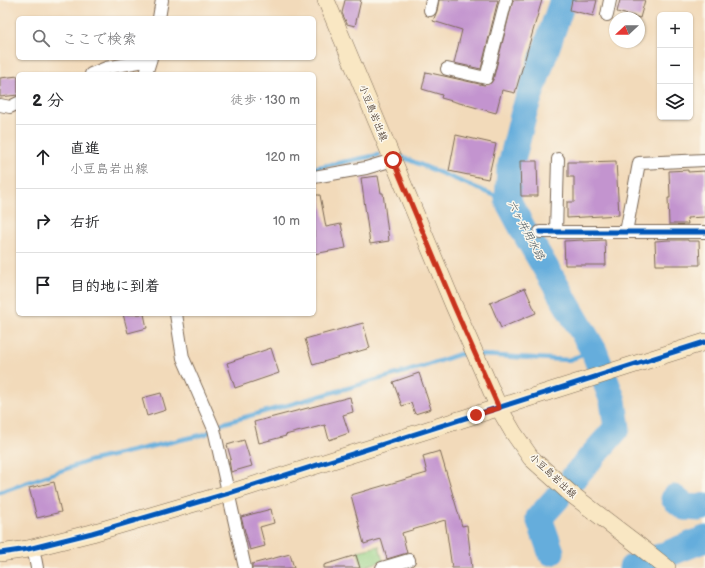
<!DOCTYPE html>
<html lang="ja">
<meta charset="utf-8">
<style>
:root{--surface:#fff;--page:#f6f6f6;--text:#202124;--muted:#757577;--line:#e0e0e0}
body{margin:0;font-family:"Balsamiq Sans","Klee One",sans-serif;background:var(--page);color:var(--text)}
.controls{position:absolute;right:12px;top:12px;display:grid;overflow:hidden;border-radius:6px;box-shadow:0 1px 3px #0004}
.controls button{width:36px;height:36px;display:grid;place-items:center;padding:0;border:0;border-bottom:1px solid var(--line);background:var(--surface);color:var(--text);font:20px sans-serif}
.compass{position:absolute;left:609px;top:12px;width:36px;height:36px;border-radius:50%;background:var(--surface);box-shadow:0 1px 3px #0004;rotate:248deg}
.stop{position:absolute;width:12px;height:12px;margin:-9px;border:3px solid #c8321e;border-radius:50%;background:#fff}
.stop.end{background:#c8321e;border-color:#fff;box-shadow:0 1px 4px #0008}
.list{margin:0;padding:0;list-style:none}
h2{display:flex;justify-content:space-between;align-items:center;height:52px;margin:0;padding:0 16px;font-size:17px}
h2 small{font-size:13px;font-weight:400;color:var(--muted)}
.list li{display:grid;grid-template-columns:26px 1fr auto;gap:12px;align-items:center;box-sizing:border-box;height:64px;padding:0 16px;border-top:1px solid var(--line)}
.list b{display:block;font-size:15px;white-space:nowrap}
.list p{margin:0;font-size:13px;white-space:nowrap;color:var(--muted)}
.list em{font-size:13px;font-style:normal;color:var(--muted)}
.icon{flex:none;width:22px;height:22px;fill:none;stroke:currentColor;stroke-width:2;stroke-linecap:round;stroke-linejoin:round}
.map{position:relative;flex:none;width:705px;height:568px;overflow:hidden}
.search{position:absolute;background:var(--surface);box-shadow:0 1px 3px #0004;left:16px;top:16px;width:300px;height:44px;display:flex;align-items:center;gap:10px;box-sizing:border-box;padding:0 14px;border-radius:6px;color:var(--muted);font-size:15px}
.panel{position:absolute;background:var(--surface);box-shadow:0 1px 3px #0004;left:16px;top:72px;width:300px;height:244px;border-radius:6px}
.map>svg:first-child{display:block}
.green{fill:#96d083;stroke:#687d50}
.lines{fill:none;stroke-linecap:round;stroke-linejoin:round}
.stream{stroke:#65addc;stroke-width:4.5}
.river{stroke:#65addc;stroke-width:27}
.building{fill:#c394cf}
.street-casing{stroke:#7b6855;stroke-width:14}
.secondary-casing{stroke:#7b6855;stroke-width:18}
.street{stroke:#fff;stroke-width:12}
.secondary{stroke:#f9e7c3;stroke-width:17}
.cycleway-casing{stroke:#fbf7ec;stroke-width:8}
.cycleway{stroke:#0057b8;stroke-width:5}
.route{stroke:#c8321e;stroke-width:5}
.labels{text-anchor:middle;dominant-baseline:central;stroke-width:3;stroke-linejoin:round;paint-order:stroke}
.street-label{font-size:10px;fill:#3b2a1e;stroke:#fbf7ec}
.water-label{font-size:11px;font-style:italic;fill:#4a5860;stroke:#fbf7ec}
</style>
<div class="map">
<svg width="705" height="568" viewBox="0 0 705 568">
<rect width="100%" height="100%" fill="#fbf7ec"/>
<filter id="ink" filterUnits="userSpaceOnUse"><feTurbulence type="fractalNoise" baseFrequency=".025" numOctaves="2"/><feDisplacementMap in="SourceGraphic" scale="8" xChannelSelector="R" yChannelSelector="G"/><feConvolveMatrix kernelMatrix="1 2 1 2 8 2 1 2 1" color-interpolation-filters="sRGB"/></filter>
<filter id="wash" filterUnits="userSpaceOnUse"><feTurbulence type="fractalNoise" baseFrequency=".012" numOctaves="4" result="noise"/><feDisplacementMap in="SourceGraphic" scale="16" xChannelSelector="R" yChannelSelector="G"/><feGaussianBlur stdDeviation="0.9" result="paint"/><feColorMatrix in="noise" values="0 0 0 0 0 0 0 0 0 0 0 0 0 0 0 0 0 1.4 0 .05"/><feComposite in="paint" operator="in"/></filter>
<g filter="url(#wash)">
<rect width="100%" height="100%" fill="#f2daba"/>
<path class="green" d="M379,546L383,561L362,567L358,551Z"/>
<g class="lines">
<g class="stream">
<path d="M402,157L508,201"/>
<path d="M314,168L378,155"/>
<path d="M480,355L568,360L594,351"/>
<path d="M0,492L89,461L206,434L221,424L422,367L460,354L471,355"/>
</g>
<g class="river">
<path d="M563,0L524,112L510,169L508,201L524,231L594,351L613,401L617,428L574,477"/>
<path d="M674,498L685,507L700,508L705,506"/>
<path d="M551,552L539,518L557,498"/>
<path d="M632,568L705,539"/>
</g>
</g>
<g id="blocks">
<g class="building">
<path d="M345,0H361L355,26L347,24L342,13Z"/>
<path d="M439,0H498L481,69L454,63L462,30L433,21L437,11Z"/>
<path d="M513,0H542L515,93L502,90L496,113L441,98L442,95L422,89L426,72L484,85L491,83L493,80Z"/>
<path d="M572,0H597L593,16L570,10Z"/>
<path d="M620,0H645L640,18L617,12Z"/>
<path d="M18,76V95L0,97V78Z"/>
<path d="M456,135L496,144L488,179L449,171Z"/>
<path d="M520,161H537L538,196H521Z"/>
<path d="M616,161L619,215L567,218V202H574V177H568V162H585Z"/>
<path d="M688,170V172L705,171V217L687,218L688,224H669L668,198H670L669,171Z"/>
<path d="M378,176L381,193H383L389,241L370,244L361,178Z"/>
<path d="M314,195H320L326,227L341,224L346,248L314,254Z"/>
<path d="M583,240V241L605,240L606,265H565L564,241Z"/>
<path d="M669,240H688V241H699L700,265H656L655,241Z"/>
<path d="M525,288L536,313L501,328L490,303Z"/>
<path d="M123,314H144L147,328L128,333Z"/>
<path d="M363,323L370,348L313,365L305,339Z"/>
<path d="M271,348L279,373L235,388L227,363Z"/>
<path d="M419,373L431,409L415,414L411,403L402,406L393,382Z"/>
<path d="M161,393L166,410L147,416L142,398Z"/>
<path d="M350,397L353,412L343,415L349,433L329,440L325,425L285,435L286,436L259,443L254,422Z"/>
<path d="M244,440L252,466L231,472L229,460L231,459L227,445Z"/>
<path d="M440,451L462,526L467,525L472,568H452L445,520L402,533L407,553L387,559L381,539L364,544L351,495L427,473L423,456Z"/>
<path d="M54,482L61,512L37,518L29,488Z"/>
<path d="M271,509L274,523L260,527L265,546L250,550L241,517Z"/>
<path d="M290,554L294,568H252V564Z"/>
<path d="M356,555L360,568H324V565Z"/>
</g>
</g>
</g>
<g filter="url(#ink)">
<use href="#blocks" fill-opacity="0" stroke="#7b6855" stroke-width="1"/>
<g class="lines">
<g class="street-casing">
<g id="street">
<path d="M430,10L432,0"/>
<path d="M607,15L610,0"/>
<path d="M159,18L162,0"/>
<path d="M447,69L486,78L506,0"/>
<path d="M91,74L106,68L150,60"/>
<path d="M146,74L151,58"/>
<path d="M0,105L10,107L18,103"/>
<path d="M314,177L366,168L393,160"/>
<path d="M540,232H705"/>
<path d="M556,232L558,159"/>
<path d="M626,232L639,163L705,160"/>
<path d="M176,314L183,358L214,429L245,568"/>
<path d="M33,547L37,568"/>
<path d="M382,568L409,560"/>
</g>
</g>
<g class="secondary-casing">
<g id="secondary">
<path d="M326,0L454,306L499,408L513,432L531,458L570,493L638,545L667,568"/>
<path d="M0,553L28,549L92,533L229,493L705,342"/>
</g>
</g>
<use href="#street" class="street"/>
<use href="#secondary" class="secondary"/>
<g class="cycleway-casing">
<g id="cycleway">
<path d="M540,232H705"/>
<path d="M0,553L28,549L92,533L229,493L705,342"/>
</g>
</g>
<use href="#cycleway" class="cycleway"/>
</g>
</g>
<g class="lines" filter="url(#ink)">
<path class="route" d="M393,160L454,306L499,408L476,415"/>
</g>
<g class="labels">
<g class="street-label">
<text transform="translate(373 113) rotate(68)">小豆島岩出線</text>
<text transform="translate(553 476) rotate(43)">小豆島岩出線</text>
</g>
<g class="water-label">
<text transform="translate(526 230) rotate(62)">六ヶ井用水路</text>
</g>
</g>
</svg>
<div class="controls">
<button>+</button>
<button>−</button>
<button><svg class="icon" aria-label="layers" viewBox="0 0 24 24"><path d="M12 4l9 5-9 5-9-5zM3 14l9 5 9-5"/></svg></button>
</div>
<svg class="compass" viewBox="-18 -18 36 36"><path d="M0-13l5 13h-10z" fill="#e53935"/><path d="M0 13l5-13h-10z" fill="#757577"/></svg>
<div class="stop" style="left:393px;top:160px"></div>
<div class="stop end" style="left:476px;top:415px"></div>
<div class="search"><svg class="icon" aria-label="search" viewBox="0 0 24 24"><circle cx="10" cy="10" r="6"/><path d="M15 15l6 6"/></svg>ここで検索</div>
<section class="panel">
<h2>2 分<small>徒歩 · 130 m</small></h2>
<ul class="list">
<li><svg class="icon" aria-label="ahead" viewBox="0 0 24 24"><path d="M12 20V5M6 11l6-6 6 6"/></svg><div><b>直進</b><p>小豆島岩出線</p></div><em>120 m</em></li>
<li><svg class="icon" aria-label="right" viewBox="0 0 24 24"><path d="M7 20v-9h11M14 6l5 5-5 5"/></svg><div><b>右折</b></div><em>10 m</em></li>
<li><svg class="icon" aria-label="arrive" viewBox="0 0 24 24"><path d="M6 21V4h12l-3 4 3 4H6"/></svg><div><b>目的地に到着</b></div></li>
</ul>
</section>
</div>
